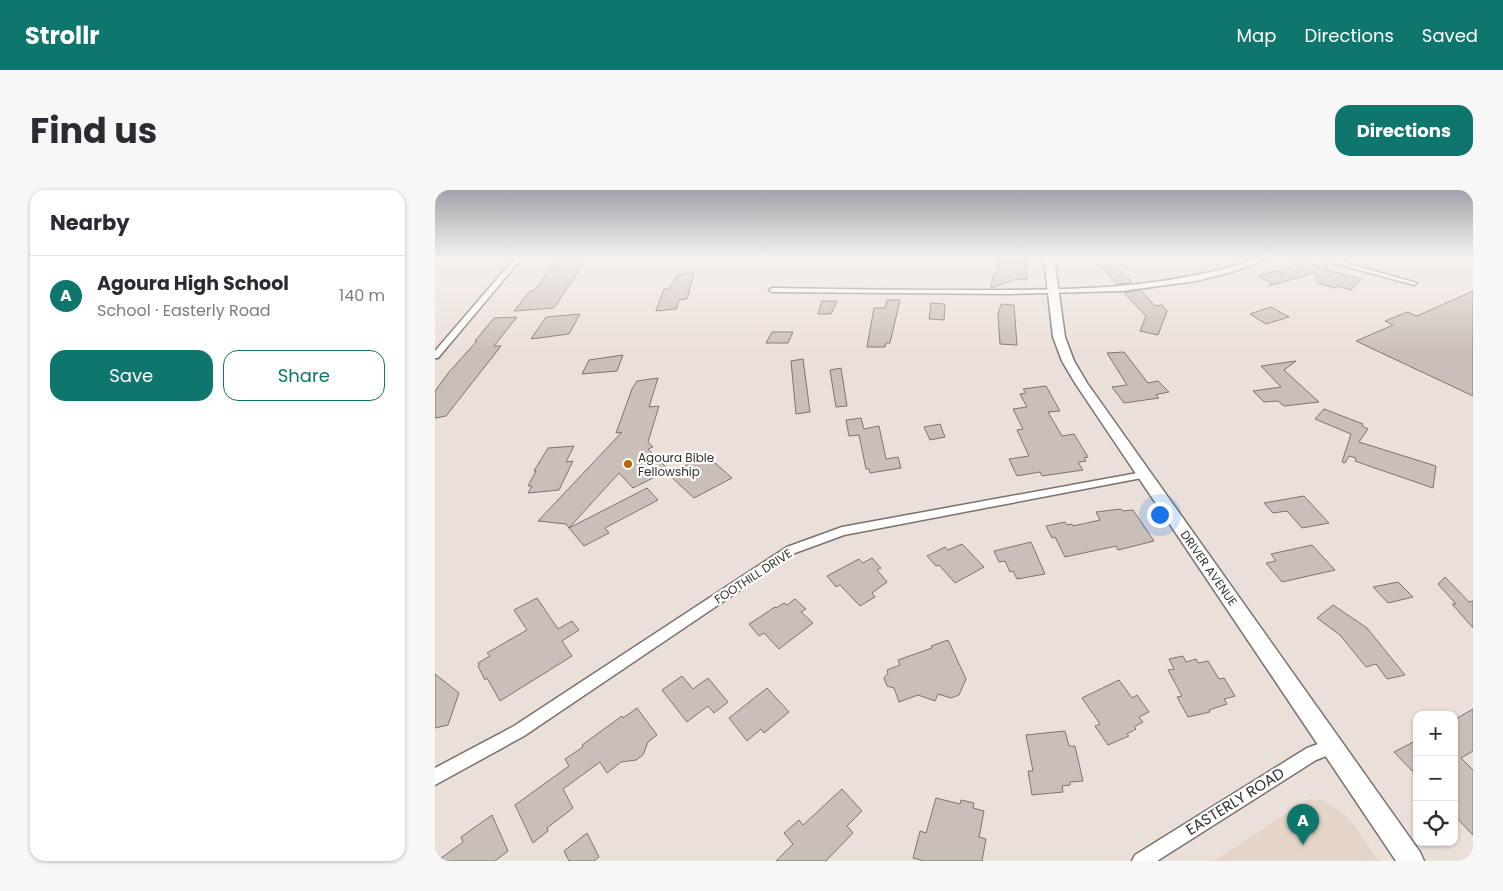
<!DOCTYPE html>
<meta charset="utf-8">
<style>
:root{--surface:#fff;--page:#f7f7f7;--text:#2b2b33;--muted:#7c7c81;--line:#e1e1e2;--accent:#0f766e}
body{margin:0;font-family:Poppins,sans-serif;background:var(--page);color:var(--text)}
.controls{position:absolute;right:15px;bottom:15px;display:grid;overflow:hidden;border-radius:10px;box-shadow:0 1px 4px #0004}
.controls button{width:45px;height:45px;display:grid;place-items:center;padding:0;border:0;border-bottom:1px solid var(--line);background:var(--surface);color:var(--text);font:25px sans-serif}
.you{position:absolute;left:724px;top:324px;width:18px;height:18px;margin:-12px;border:4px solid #fff;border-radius:50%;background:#1a73e8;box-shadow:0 0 0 8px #1a73e833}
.badge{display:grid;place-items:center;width:32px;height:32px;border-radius:50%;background:var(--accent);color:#fff;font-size:16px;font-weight:700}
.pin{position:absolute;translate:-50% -41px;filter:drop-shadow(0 1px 2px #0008)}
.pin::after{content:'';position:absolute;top:26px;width:18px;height:15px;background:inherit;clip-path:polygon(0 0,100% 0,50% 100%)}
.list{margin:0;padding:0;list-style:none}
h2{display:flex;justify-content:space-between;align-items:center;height:65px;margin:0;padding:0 20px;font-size:21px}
h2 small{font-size:16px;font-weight:400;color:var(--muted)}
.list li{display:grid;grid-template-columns:32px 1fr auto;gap:15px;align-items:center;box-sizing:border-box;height:80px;padding:0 20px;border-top:1px solid var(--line)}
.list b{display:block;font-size:19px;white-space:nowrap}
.list p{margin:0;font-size:16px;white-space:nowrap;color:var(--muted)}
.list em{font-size:16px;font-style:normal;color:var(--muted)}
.actions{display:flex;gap:10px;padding:15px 20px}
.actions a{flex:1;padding:11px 0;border:1px solid var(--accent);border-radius:15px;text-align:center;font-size:18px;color:var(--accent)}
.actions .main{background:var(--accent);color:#fff}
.icon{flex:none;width:28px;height:28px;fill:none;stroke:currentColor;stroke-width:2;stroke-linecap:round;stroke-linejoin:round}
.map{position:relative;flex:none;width:1038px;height:671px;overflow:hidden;border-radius:15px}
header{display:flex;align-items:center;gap:30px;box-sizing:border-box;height:70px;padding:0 25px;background:var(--accent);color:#fff}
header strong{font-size:24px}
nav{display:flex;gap:28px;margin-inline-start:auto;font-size:18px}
.intro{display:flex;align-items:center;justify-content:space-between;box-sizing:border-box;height:120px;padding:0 30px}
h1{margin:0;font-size:35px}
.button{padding:12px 22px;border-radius:15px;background:var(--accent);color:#fff;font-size:18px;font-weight:700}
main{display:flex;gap:30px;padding:0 30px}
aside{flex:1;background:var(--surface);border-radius:15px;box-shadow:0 1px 4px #0004}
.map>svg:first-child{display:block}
.built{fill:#e5d4c8}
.building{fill:#c9bfb8;stroke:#7d746d}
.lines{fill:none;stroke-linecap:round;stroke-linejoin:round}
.street-casing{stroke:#7a716b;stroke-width:3}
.secondary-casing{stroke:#7a716b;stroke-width:3}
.street{fill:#fff;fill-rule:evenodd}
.secondary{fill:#fff;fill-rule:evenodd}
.poi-dot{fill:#bd6500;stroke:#fff;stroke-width:2}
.labels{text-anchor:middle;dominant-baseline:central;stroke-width:4.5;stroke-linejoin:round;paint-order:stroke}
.poi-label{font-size:12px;fill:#332f2c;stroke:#fff;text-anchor:start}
.street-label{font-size:12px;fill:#332f2c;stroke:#fff}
.near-street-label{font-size:15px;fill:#332f2c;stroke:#fff}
</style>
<header>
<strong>Strollr</strong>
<nav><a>Map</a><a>Directions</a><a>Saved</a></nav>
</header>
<div class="intro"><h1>Find us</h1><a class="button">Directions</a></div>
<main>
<aside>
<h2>Nearby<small></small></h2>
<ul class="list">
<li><span class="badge">A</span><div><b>Agoura High School</b><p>School · Easterly Road</p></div><em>140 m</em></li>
</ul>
<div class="actions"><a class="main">Save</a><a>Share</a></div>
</aside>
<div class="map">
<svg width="1038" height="671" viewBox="0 0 1038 671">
<rect width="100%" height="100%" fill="#ebe0d9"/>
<path class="built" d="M874,609L888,610L909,624L922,639L943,671H779Z"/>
<g class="building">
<path d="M565,68H592V90L582,89L556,98L558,86L562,85V71H565Z"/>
<path d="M137,70L135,74L149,73L119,118L79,121L95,101H99L120,72Z"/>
<path d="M868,72L894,79L891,80L926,89L916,100L903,96L900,98L883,93L880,83L833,96L836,93L823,86L842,81L848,83L859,73L865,75Z"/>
<path d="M681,76L693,88L697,93L682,94L667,77Z"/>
<path d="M259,83L252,109L244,110L241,119L221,121L229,99H234L242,85Z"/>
<path d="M705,100L720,116L727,115L732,121L723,145L705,141L711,126L689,103Z"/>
<path d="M1038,101V206L921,151L958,135L950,131L972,122L982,126Z"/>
<path d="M452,110H465L455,153H451L450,157H432L439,118H450Z"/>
<path d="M387,111H402L396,124H383Z"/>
<path d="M496,113L510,114L509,130L494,129Z"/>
<path d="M566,114L579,115L582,155L565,154L563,124Z"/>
<path d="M836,117L854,127L831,134L815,124Z"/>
<path d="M145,124L134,144L96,149L111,127Z"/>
<path d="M82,127L59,156H66L11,226L0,228V201L14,182L42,151H40L59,128Z"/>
<path d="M337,142H358L353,153H331Z"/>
<path d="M689,162L713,193L723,191L734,202L724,204L721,205L724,208L689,213L677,197L692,195L672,163Z"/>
<path d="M188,165L182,181L147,184L154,170Z"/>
<path d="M368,169L375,222L361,224L356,171Z"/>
<path d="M861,171L849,180L884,212L849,216L843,211L829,212L818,201L846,197L826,176Z"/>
<path d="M406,178L412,216L401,217L395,180Z"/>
<path d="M223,188L214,217L224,216L213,252L218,257L213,259L234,280L198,298L184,283L134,338L131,334L103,331L187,242L181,243L197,199L202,191Z"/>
<path d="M611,196L625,221L613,222L627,246L639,244L653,267L649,268L651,271L643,272L648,280L607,286L605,282L582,286L574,269L594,266L582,240L588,239L578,219L592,217L585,204L591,203L588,199Z"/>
<path d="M889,219L928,234L927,236L933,239L924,252L1001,276L998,298L934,276L920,271L921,268L914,266L910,273L907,272L916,244L880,229Z"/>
<path d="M426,228L429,239L444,236L451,269L463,267L466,278L435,283L434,279H431L424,245L414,246L411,230Z"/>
<path d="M505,234L510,247L495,250L489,237Z"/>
<path d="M139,256L131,272L138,271L124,300L93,303L97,296H93L101,281H99L113,258Z"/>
<path d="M271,265L297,288L259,308L233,284Z"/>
<path d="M212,298L223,310L170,338L174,343L149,356L134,338Z"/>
<path d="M869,306L894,333L867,338L852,321L838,323L829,313Z"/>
<path d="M686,319L688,321L698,320L719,351L683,360L681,356L630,367L620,347L617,348L611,336L630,332L632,335L637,334L638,336L665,330L661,322Z"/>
<path d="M596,352L610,384L582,389L578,381L575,382L570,371L564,372L559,361Z"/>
<path d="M527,354L549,377L520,393L504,375L501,376L492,366L510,357L513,360Z"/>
<path d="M877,355L900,380L847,392L831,373L841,371L836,364Z"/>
<path d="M437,368L446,378L442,380L452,392L437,403L440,407L425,416L405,395L401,397L392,386L424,369L428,373Z"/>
<path d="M1010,387L1034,412L1038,411V438L1017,414H1021L1003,394Z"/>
<path d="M963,392L978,407L953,413L938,397Z"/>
<path d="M102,408L123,439L137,431L144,440L127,451L137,466L65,511L52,488L50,490L43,476L44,475L43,473L55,466L52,463L92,440L79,420Z"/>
<path d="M360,409L371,419L366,422L378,433L344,459L329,443L324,446L314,434L340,417L341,418L349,413L352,415Z"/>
<path d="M898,415L932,438L970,485L952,489L941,474L931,477L905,445L882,428Z"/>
<path d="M513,450L531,489L524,505L516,508L503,504L500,511L483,505L464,512L459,498L452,496L449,488L453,483L452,480L465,475L463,470L497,458L496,456Z"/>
<path d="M748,466L751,472L761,469L763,473L773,471L784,489L789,488L800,506L789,509L792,514L774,520L775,522L753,527L742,507L747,506L733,480L739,479L734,469Z"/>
<path d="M0,484L24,503L13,535L0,538Z"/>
<path d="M247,486L258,499L273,488L293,512L279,523L273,516L252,532L227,500Z"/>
<path d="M684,490L697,508L702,505L714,522L704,527L708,532L699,537L701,539L692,544L694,546L673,555L660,536L665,534L647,508Z"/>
<path d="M332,498L354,522L329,543L326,539L312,551L294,528Z"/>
<path d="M202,518L222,545L213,552L208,565L201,570L186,572L172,583L165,572L128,599L138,618L112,638L113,641L98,653L80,615L134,576L130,569L148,557L147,555L187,526L188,528Z"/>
<path d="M1038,519V561L1026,568L1038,580V645L1019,625V530Z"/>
<path d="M630,541L634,556H640L648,591L635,592V595L627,596L628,602L597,605L593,581H598L591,545Z"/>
<path d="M982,550V586L959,562Z"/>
<path d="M407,599L427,621L412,636L418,643L391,671H341L358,654L349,643L364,630L368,635Z"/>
<path d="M501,608L525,614L526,610L539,613L538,618L549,621L544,647L551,649L547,671H490L478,668L485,641L491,643Z"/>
<path d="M57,625L73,661L60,671H2L28,652L26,647Z"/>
<path d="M152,643L164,667L159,671H134L129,661Z"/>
</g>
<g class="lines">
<g class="street-casing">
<g id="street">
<path d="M80,68H87L3,168H0V161Z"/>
<path d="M825,68H836L800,81L761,91L687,101L575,104L337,102L334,100L337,98C404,99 471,100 537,100C637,100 730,100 825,68Z"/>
<path d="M881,68H893L982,93L979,95Z"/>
<path d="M708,282L712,283L713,285L712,287L409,345L360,363L89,546L0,595V578L79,536L352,357L407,337Z"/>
<path d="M897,549L902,552L905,557L902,562L881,570L722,671H697L700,665L872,558Z"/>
</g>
</g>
<g class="secondary-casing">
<path id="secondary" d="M609,68H619L630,147L639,171L652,193L985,662L989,671H961L640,193L627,171L618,147Z"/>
</g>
<use href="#street" class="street"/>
<use href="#secondary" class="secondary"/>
</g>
<linearGradient id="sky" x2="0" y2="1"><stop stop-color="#9fa3ac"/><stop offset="0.42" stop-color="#f6f1ee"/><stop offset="1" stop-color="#f6f1ee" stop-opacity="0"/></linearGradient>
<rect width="1038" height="162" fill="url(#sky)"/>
<circle class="poi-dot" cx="193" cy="274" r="5"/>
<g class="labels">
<g class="poi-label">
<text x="203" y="267">Agoura Bible<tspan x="203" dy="14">Fellowship</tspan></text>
</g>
<g class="street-label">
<text transform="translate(774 378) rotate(55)">DRIVER AVENUE</text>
<text transform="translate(318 386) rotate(-33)">FOOTHILL DRIVE</text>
</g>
<g class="near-street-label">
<text transform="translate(800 611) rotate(-32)">EASTERLY ROAD</text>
</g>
</g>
</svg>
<div class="controls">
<button>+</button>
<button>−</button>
<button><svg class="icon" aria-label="locate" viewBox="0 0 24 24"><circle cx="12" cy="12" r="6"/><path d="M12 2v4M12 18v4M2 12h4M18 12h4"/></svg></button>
</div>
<div class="you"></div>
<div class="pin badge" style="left:868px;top:655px">A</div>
</div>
</main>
